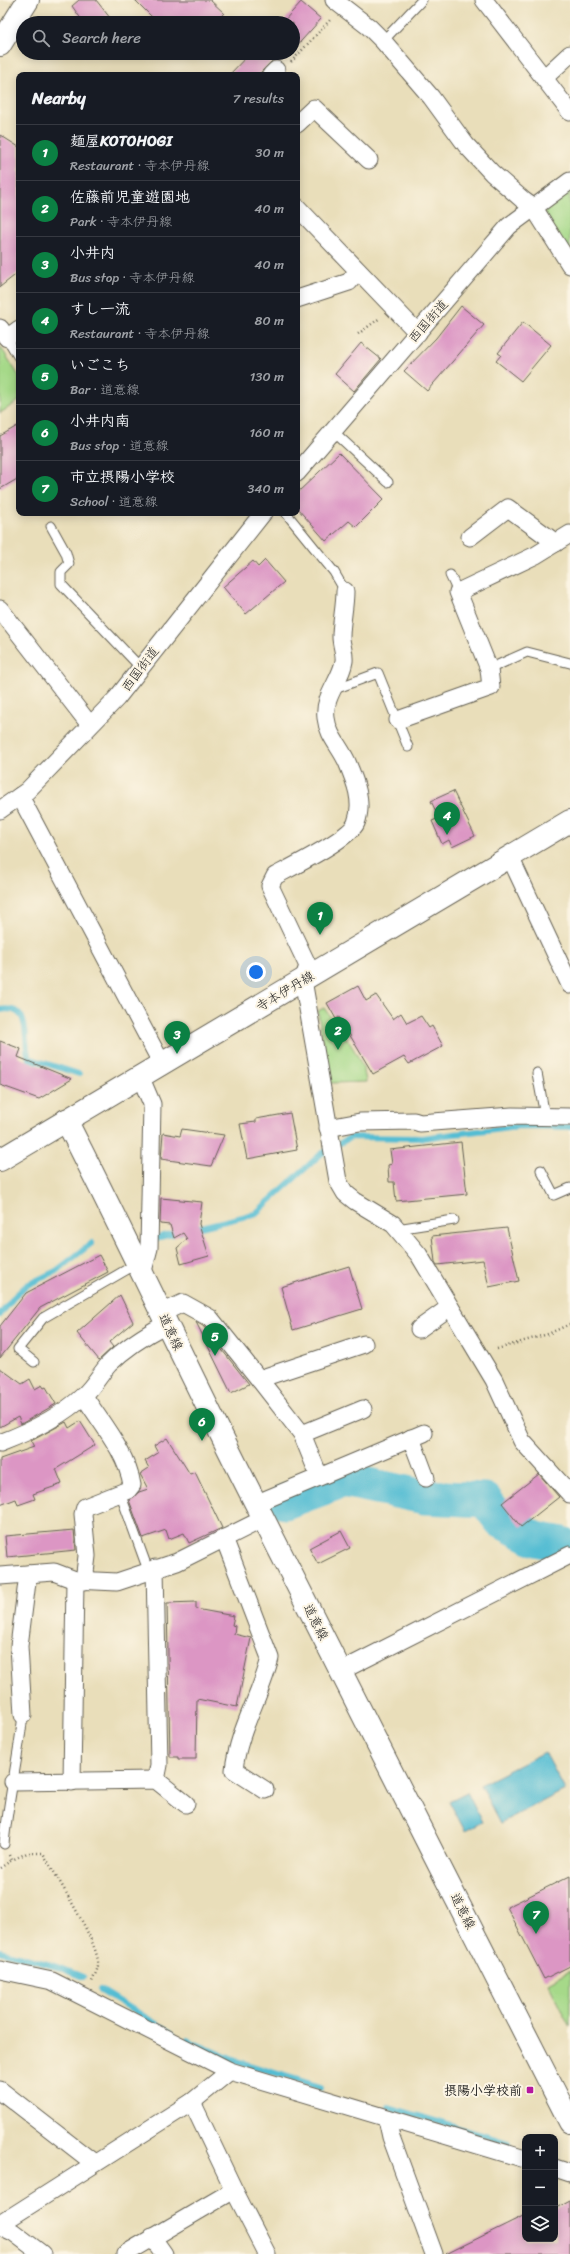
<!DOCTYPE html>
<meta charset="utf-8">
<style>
:root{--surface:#171b24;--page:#20242c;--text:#f1f3f6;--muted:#9ea1a6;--line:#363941;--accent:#0b8043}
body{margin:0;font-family:Sriracha,"Klee One",sans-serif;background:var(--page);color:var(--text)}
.controls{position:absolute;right:12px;bottom:12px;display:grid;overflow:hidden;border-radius:8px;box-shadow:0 2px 10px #0003}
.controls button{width:36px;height:36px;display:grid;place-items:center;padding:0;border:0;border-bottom:1px solid var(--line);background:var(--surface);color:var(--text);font:20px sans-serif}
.you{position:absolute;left:256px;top:972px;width:14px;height:14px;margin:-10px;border:3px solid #fff;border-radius:50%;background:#1a73e8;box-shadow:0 0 0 6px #1a73e833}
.badge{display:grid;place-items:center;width:26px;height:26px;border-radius:50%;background:var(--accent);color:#fff;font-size:13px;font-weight:700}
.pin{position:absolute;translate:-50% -33px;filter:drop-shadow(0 1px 2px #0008)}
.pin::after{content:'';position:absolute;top:21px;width:14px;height:12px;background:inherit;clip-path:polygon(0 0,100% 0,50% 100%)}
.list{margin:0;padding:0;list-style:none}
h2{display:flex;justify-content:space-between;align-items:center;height:52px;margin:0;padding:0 16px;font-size:17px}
h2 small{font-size:13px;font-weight:400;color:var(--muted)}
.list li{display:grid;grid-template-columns:26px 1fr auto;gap:12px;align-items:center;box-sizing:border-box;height:56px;padding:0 16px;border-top:1px solid var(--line)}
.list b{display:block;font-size:15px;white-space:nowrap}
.list p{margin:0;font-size:13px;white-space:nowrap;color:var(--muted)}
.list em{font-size:13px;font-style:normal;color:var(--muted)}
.icon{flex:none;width:22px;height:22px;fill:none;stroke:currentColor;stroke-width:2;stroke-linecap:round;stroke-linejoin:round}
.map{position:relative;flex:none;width:570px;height:2254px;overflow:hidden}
.search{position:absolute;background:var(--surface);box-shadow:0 2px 10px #0003;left:16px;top:16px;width:284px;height:44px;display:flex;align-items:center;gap:10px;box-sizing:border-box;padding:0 14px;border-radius:22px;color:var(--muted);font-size:15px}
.panel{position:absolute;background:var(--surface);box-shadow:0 2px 10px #0003;left:16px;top:72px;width:284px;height:444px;border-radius:8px}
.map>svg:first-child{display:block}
.green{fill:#a6d989;stroke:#617a52}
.water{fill:#55bdd3;stroke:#386c78}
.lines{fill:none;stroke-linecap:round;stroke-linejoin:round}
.stream{stroke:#55bdd3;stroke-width:6}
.river{stroke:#55bdd3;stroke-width:35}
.building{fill:#dc96c4}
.lane-casing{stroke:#646053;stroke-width:11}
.street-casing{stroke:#646053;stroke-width:19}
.secondary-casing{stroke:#646053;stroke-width:24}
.highway-casing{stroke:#646053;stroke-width:24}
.path{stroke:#646053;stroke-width:2.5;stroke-dasharray:1 3;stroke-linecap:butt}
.lane{stroke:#fff;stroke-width:9}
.street{stroke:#fff;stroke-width:17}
.secondary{stroke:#fff;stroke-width:22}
.highway{stroke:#fff;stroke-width:22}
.poi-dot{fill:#b5179e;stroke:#fcf5e5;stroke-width:1.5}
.labels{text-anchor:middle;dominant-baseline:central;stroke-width:4;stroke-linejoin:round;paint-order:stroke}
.street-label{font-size:13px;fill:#1c1c1c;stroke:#fcf5e5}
.poi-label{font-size:13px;font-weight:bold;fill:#1c1c1c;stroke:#fcf5e5;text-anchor:end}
</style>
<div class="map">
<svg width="570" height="2254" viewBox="0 0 570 2254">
<rect width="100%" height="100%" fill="#fcf5e5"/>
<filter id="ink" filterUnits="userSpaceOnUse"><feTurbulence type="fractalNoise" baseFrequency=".025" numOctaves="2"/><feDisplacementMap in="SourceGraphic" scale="8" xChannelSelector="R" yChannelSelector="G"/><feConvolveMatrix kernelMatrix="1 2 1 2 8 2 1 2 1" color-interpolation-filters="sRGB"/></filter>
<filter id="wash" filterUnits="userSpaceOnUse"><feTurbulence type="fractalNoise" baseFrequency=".012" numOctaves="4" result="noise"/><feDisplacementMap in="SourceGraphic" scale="16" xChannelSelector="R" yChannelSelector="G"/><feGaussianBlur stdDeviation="0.9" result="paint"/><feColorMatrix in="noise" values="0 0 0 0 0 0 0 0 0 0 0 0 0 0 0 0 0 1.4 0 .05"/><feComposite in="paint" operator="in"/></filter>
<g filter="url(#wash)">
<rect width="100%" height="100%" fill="#e9deba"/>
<g class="green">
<path d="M570,186V255L545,214L544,206Z"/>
<path d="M0,346L19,376V401L0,413Z"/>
<path d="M324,1008C339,1030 363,1054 366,1082L329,1083L318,1011Z"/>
<path d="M570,1971V2027L548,1983Z"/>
</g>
<g class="water">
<path d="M545,1752L565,1790L500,1823L480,1785Z"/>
<path d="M467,1792L482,1822L465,1831L449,1801Z"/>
</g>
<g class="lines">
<g class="stream">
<path d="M0,1010C34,1004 22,1039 29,1058L79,1074"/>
<path d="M192,1229L255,1214L321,1154L351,1137L422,1138L519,1126L570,1127"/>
<path d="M156,1238L180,1232"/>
<path d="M0,1315L14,1297L27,1285L56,1271L92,1243"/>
<path d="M0,1951L58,1967L83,1977"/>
<path d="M101,1990L173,2034"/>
<path d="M187,2040L233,2060L321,2087"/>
<path d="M389,2107L509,2143"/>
</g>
<path class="river" d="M285,1502L344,1480L425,1497L485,1500L501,1521L536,1539L562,1544"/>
</g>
<g id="blocks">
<g class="building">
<path d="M79,0H96L114,23H84L72,6Z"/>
<path d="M135,0H210L224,13L215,23H158Z"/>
<path d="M301,2L321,19L293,50V23H282Z"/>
<path d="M250,53H280L258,75H229Z"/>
<path d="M0,135L19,147V272L0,287Z"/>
<path d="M461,306L484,325L427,391L404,371L436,338Z"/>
<path d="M523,322L551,345L521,381L496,361L501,355L498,353Z"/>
<path d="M361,343L381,359L354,391L335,374Z"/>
<path d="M19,425V478L0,489V436Z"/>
<path d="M339,453L384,499L356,527L349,521L326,541L297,508V493Z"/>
<path d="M265,560L284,582L246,614L223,587L253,561L258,567Z"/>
<path d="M453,791L475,836L452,847L449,840L442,844L432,821L439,818L431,801Z"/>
<path d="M358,986L366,1001L376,995L393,1019L401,1013L407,1023L421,1016L429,1028L432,1026L443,1046L409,1064L404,1057L373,1074L339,1017L336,1019L327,1003Z"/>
<path d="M0,1041L21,1049L18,1057L72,1079L39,1099L0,1085Z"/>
<path d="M290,1113L297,1150L247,1159L240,1124L256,1122V1119Z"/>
<path d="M182,1129L224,1135L211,1166L161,1159L163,1133L180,1136Z"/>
<path d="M461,1142L467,1194L396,1201L394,1182H389L388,1165L392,1164L390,1150Z"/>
<path d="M161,1198L202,1202L199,1224L209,1256L181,1264L177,1248L187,1239L183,1233L174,1238L170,1225L160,1224Z"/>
<path d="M507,1228L519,1281L489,1287L483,1260L437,1265L435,1262L432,1236Z"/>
<path d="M99,1255L108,1272L40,1308L0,1358V1326L26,1293Z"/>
<path d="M349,1266L362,1309L293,1330L281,1287Z"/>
<path d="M120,1295L133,1322L109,1342L113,1347L99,1360L77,1333Z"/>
<path d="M196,1322L203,1326L249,1384L231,1393Z"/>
<path d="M0,1368L22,1384L30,1379L35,1389L42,1385L44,1388L46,1387L56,1404L21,1424L18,1417L0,1427Z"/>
<path d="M80,1421L95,1445L56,1469L62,1484L33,1494L35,1499L18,1505L16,1499L0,1505V1459L34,1447L31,1441L66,1422L69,1428Z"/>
<path d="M167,1438L190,1474L195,1472L222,1528L189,1543L184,1533L169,1539L166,1530L143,1538L129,1500L139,1492L148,1489L140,1474L149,1468L145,1461L158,1453L154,1446Z"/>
<path d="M539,1474L559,1497L521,1527L502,1503Z"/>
<path d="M74,1530L76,1550L7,1557L5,1536Z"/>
<path d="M341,1531L350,1548L318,1564L309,1548Z"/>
<path d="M196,1602V1609L234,1616L232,1625L235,1626L234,1634L251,1638L237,1707L197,1699L196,1759H178V1757H170L167,1603Z"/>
<path d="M570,1876V1966L544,1979L507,1907Z"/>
<path d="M570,2201V2254H446L525,2215V2239H555V2209Z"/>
</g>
</g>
</g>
<g filter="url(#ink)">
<use href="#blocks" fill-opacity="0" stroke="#646053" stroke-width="1"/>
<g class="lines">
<g class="lane-casing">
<g id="lane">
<path d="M383,41L422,0"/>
<path d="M7,338L19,358"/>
<path d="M334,432L388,482"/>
<path d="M286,513L334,572L345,591"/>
<path d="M51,526L66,553L69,564L61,572V584L140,667"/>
<path d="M450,575L458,592"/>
<path d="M489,669L527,652L570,663"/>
<path d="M332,690L378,673L408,747"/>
<path d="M537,1073L545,1116"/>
<path d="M541,1170L554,1195L570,1188"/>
<path d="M397,1229L454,1220"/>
<path d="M34,1362L18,1349L43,1318L138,1263"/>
<path d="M120,1493L148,1570"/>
<path d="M4,1844C8,1801 18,1759 23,1715"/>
</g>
</g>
<g class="street-casing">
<g id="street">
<path d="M334,0L369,27L383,41L431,97L466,145L492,173L523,200L534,208L570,265"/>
<path d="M484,0L570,112"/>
<path d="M271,75L276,70"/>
<path d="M544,78L570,54"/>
<path d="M297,124L314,108L369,160"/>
<path d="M297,207L418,333"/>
<path d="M297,299L349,282L358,271"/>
<path d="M0,328L7,338L19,329"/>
<path d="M297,473L509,226L570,181"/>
<path d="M470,537L508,508L556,543"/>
<path d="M345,591C345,607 341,622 341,637C341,645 345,653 344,661C341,681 323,696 326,718C328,736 340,746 347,762C355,781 364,802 356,823C350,838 292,867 275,876L270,886L308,966L303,980L338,1181L345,1193L355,1201L393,1224L419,1255L494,1380L522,1441L570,1494"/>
<path d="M0,609L90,725"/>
<path d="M398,720L491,687L489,669L458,592L536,555L570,534"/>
<path d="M20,796L162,1064"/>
<path d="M0,810L27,791L117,698L263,513"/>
<path d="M510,857L570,985"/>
<path d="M140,1076L152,1104L149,1248L143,1271"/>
<path d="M328,1128L360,1122L414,1121L420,1123L512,1116L570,1117"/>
<path d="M162,1313L183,1303L210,1318L259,1379L302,1434L319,1476"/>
<path d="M419,1329L450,1307"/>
<path d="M259,1379L364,1344"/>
<path d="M84,1396C101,1423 127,1453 132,1485L128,1490L85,1507L83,1514L87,1556L84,1581"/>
<path d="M302,1434L363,1409"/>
<path d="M411,1438L426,1478"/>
<path d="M0,1443C29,1432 61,1417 84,1395C94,1386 100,1374 109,1364C126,1347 145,1335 166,1324"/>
<path d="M255,1504L424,1433"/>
<path d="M224,1538L270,1658C261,1696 238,1730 234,1770L265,1790"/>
<path d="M155,1568L159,1765L156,1780"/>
<path d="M0,1576L54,1572L75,1580L117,1582L177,1562L263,1519"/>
<path d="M341,1671L570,1555"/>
<path d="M23,1715L19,1646L28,1574"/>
<path d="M13,1782L156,1780L186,1804"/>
<path d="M72,1782L75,1580"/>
<path d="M0,1970L52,1981L230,2071L525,2159"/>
<path d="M0,2090L94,2163"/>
<path d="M192,2102L234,2190L267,2254"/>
<path d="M387,2119L391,2137L434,2254"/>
<path d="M555,2168L570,2173"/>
<path d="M0,2224L192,2102L230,2071"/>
<path d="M0,2226L13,2232L42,2254"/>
<path d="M152,2237L164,2254"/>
<path d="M125,2254L234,2190"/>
</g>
</g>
<g class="secondary-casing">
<g id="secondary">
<path d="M66,1120C131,1247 191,1377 256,1504C360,1711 465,1916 570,2122"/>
<path d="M0,1160L570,821"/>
</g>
</g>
<g class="highway-casing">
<path id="highway" d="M0,45L28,0"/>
</g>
<g class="path">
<path d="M291,62L331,19"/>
<path d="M358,334L380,318"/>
<path d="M497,1349L548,1334L570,1324"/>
<path d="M10,1855L12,1860L27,1853H43C55,1875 99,1943 98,1964C98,1970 94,1976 92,1982"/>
<path d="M0,1868L12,1860"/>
</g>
<use href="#lane" class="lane"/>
<use href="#street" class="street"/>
<use href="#secondary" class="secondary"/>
<use href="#highway" class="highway"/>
</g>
</g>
<rect class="poi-dot" x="526" y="2086" width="8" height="8" rx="2"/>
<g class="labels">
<g class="street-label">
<text transform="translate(428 321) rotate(-49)">西国街道</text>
<text transform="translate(140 669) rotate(-53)">西国街道</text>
<text transform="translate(285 991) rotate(-31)">寺本伊丹線</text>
<text transform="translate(171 1332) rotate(65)">道意線</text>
<text transform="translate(316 1622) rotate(63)">道意線</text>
<text transform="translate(463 1911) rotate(63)">道意線</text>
</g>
<g class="poi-label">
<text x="522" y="2090">摂陽小学校前</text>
</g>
</g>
</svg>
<div class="controls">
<button>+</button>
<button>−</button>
<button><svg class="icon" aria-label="layers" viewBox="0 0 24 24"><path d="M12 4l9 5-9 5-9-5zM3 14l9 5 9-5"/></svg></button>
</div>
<div class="you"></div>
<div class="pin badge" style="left:320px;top:935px">1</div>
<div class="pin badge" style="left:338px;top:1050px">2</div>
<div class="pin badge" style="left:177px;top:1054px">3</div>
<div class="pin badge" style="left:447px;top:835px">4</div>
<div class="pin badge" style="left:215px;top:1356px">5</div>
<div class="pin badge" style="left:202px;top:1441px">6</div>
<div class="pin badge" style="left:536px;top:1934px">7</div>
<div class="search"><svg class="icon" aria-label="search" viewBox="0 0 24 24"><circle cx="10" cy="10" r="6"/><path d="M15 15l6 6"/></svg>Search here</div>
<section class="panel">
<h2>Nearby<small>7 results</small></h2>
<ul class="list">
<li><span class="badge">1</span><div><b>麺屋KOTOHOGI</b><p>Restaurant · 寺本伊丹線</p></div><em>30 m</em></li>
<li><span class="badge">2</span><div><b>佐藤前児童遊園地</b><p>Park · 寺本伊丹線</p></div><em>40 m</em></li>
<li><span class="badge">3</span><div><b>小井内</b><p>Bus stop · 寺本伊丹線</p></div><em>40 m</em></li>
<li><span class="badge">4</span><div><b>すし一流</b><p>Restaurant · 寺本伊丹線</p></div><em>80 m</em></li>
<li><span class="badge">5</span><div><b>いごこち</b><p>Bar · 道意線</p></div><em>130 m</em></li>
<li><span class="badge">6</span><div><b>小井内南</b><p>Bus stop · 道意線</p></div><em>160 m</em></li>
<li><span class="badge">7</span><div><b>市立摂陽小学校</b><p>School · 道意線</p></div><em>340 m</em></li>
</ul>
</section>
</div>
